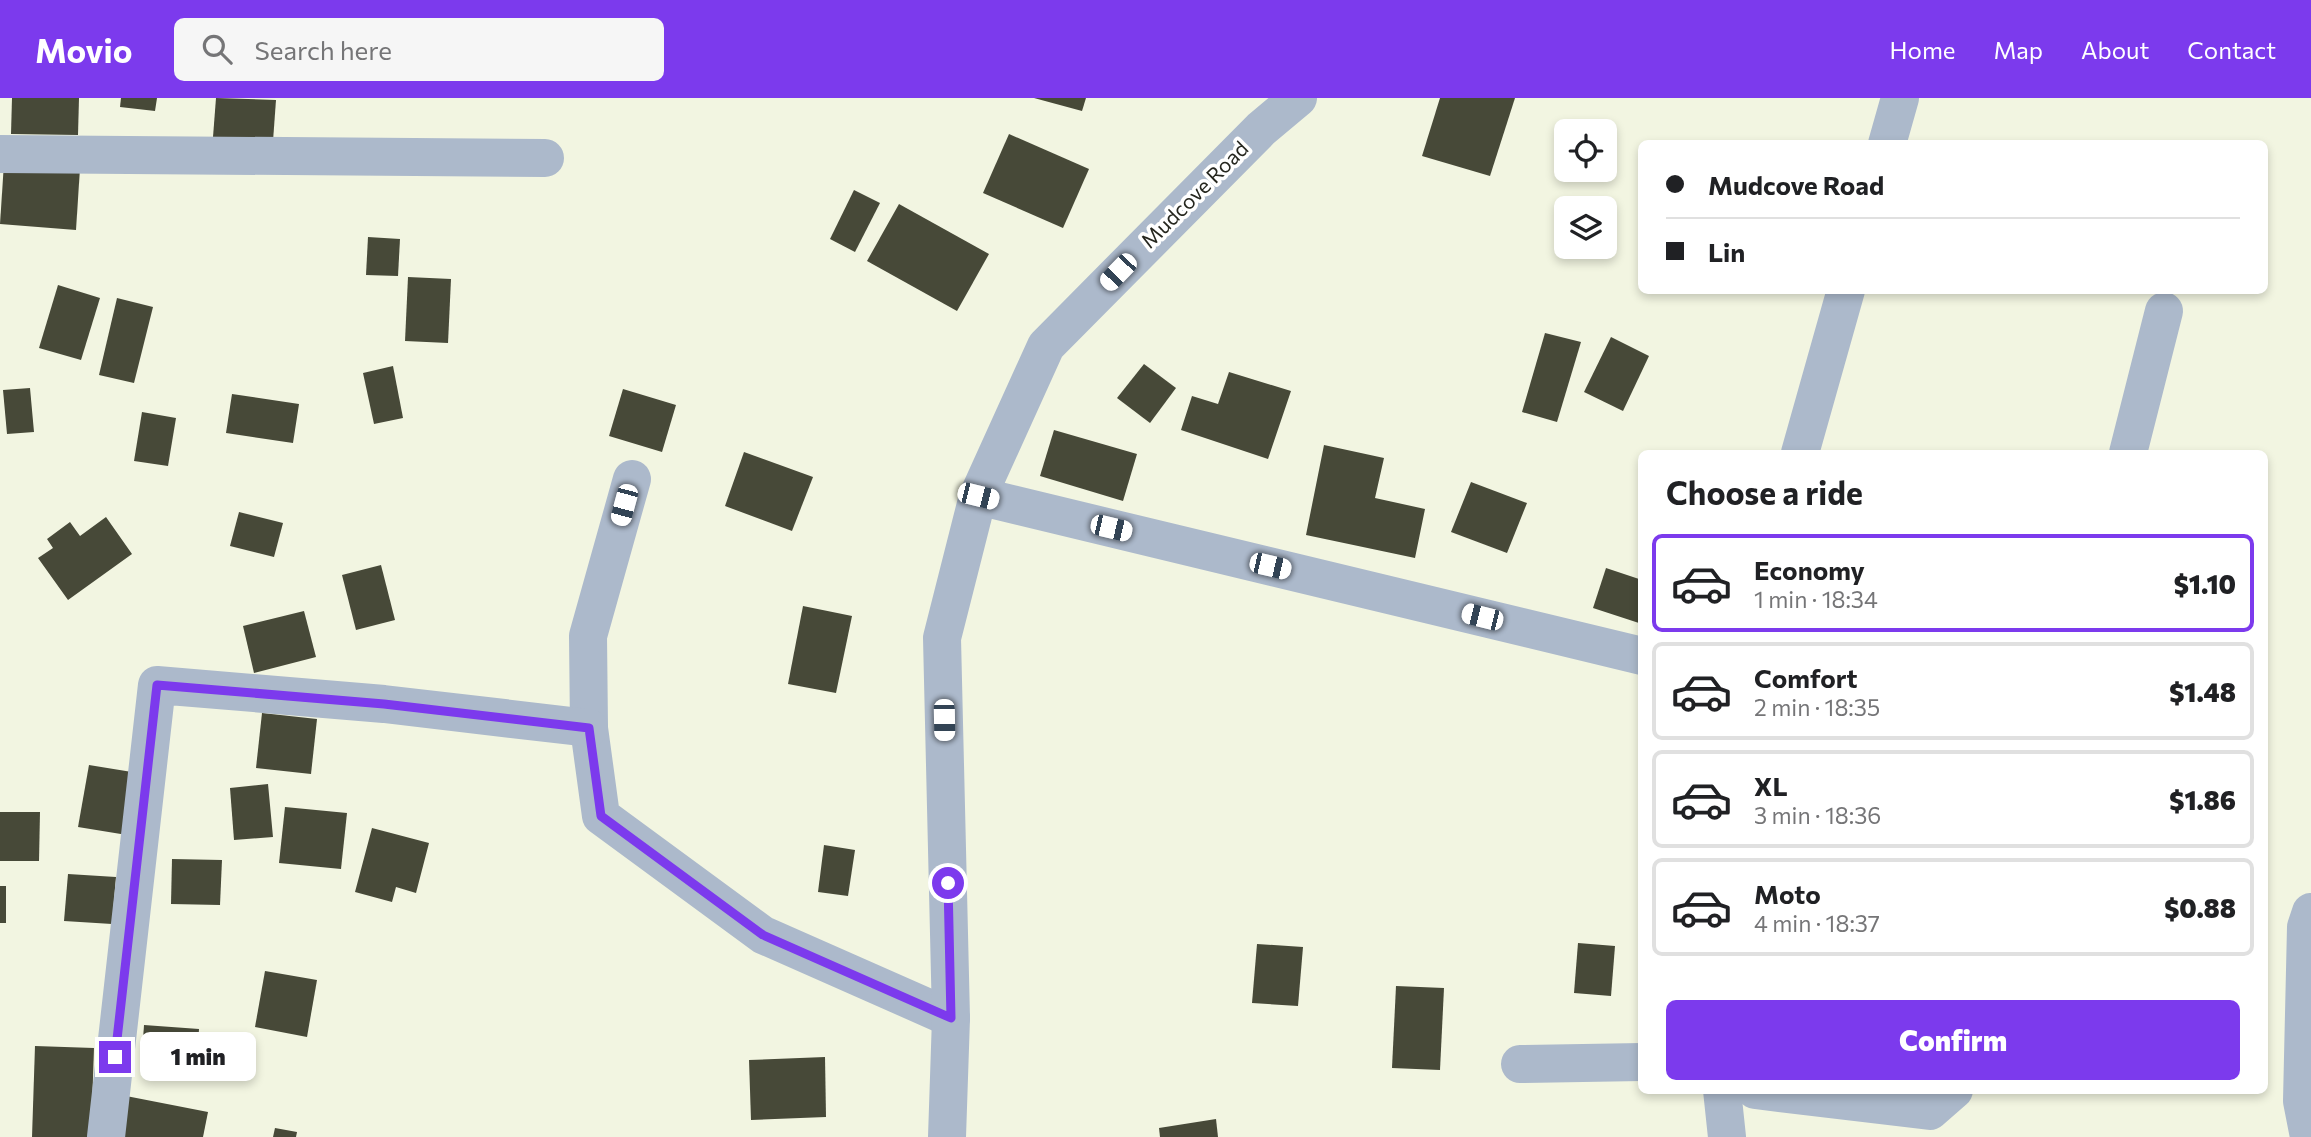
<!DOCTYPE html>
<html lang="en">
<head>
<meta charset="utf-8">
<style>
	body { margin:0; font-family:Commissioner,sans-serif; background:#f6f6f6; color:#202124; height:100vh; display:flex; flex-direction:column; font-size:26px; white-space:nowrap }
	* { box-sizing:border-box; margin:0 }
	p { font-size:23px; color:#757577 }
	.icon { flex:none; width:38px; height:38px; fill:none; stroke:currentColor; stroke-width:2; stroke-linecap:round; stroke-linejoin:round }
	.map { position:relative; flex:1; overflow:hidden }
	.sheet { position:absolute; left:1638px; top:352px; width:630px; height:644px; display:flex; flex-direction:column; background:#fff; border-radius:10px; box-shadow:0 4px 10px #0003 }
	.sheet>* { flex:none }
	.top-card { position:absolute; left:1638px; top:42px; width:630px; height:154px; border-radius:10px; box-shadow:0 4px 10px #0003; display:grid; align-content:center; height:154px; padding:0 28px; background:#fff }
	.buttons { position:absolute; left:1554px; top:21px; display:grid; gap:14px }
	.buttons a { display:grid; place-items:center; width:63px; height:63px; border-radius:10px; background:#fff; box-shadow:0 4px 10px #0003; font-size:35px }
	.end { position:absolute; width:32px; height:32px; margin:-16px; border:9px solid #7c3aed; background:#fff; box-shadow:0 0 0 4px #fff }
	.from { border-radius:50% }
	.bubble { position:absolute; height:49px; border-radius:10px; background:#fff; box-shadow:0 4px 10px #0003; font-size:23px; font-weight:800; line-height:49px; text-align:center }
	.car { position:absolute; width:21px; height:42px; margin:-21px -10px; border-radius:9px; box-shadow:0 0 5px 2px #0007; background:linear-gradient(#fff 24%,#345 0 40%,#fff 0 76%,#345 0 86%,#fff 0) }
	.top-card b { display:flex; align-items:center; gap:24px; height:66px; font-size:26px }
	.top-card b+b { border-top:2px solid #e0e0e0 }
	.top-card i { width:18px; height:18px; background:#202124 }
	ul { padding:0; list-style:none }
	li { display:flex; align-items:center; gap:21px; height:98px; margin:0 14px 10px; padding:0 14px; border:4px solid #e0e0e0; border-radius:10px }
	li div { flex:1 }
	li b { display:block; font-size:26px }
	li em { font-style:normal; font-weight:800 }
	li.selected { border-color:#7c3aed }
	li>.icon { width:63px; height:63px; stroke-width:1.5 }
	h2 { padding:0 28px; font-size:32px; line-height:84px }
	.button { display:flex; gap:14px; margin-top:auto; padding:14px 28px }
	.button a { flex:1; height:80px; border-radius:10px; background:#7c3aed; color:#fff; font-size:28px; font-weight:800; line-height:80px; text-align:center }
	header { display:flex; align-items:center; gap:42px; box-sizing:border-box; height:98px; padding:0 35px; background:#7c3aed; color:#fff }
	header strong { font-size:33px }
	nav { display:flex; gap:38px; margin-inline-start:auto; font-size:24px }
	.search { width:490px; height:63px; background:#f6f6f6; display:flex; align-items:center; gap:18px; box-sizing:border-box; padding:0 24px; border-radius:10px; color:#757577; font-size:26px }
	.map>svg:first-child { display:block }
	.building { fill:#474938 }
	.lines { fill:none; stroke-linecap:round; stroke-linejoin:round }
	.minor { stroke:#acb9cb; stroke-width:38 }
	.tertiary { stroke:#acb9cb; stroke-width:38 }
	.route { stroke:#7c3aed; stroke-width:9 }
	.labels { text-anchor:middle; stroke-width:7; stroke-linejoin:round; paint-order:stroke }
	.street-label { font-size:21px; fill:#25261e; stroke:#fff }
</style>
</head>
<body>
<header>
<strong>Movio</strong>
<div class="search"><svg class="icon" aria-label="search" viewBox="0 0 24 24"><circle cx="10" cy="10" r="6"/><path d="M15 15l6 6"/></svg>Search here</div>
<nav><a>Home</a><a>Map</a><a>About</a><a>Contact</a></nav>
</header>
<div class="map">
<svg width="2311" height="1039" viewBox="0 0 2311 1039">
	<rect width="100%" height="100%" fill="#f2f5e1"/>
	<g class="building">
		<path d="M12 0H79L78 37 11 36Z"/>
		<path d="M121 0H157L155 13 120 9Z"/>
		<path d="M216 0 276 2 273 43 213 39Z"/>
		<path d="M1034 0H1086L1082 13Z"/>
		<path d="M1440 0H1515L1490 78 1422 58Z"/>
		<path d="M1009 36 1089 71 1063 130 983 95Z"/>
		<path d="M4 65 80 70 76 132 0 126Z"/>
		<path d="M854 92 880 105 855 154 830 141Z"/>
		<path d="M899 106 989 156 957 213 867 163Z"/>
		<path d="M368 139 400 141 398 178 366 177Z"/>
		<path d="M408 179 451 181 448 245 405 243Z"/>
		<path d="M58 187 100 200 81 262 39 250Z"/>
		<path d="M117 200 153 209 134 285 99 277Z"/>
		<path d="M1545 235 1581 244 1557 324 1522 314Z"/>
		<path d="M1611 239 1649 258 1623 313 1584 294Z"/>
		<path d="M1144 266 1176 290 1150 325 1117 300Z"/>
		<path d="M393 268 403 320 374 326 363 275Z"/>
		<path d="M1229 274 1291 293 1268 361 1181 332 1192 298 1218 306Z"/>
		<path d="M30 290 34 334 7 336 3 292Z"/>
		<path d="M623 291 676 307 662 354 609 338Z"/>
		<path d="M232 296 299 306 293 345 226 335Z"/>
		<path d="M142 314 176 320 168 368 134 363Z"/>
		<path d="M1054 332 1137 356 1123 403 1040 378Z"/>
		<path d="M1324 347 1384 360 1375 400 1425 411 1415 460 1306 437Z"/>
		<path d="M744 354 813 379 792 433 725 408Z"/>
		<path d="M1471 384 1527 405 1507 455 1451 434Z"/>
		<path d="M239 414 283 425 274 459 230 448Z"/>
		<path d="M106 419 132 456 68 502 38 460 53 450 47 441 70 424 80 438Z"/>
		<path d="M381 467 395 522 356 532 342 477Z"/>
		<path d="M1606 470 1642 482V526L1593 510Z"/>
		<path d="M803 508 852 518 836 595 788 586Z"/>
		<path d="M304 513 316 559 254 575 243 528Z"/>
		<path d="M262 615 317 621 311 676 256 670Z"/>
		<path d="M89 667 138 675 127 737 78 729Z"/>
		<path d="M268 686 273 739 234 742 230 690Z"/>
		<path d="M285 709 347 715 341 771 279 765Z"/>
		<path d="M0 714H40L39 763H0Z"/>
		<path d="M372 730 429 745 416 795 396 789 392 804 355 794Z"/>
		<path d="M824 747 855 752 848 798 818 794Z"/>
		<path d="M172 761 222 762 220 807 171 806Z"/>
		<path d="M68 776 116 779 112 826 64 823Z"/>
		<rect x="0" y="788" width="6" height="37"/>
		<path d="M1578 845 1615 848 1611 898 1574 895Z"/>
		<path d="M1257 846 1303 849 1298 908 1252 905Z"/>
		<path d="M265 873 317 882 307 939 255 929Z"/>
		<path d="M1396 888 1444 890 1440 972 1392 970Z"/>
		<path d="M144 927 199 931 196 976 141 971Z"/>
		<path d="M35 948 94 950 91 1039H32Z"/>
		<path d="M825 959 826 1019 751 1022 749 962Z"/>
		<path d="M121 997 208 1014 203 1039H113Z"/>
		<path d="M1216 1021 1218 1039H1160L1159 1030Z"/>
		<path d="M275 1030 297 1034 296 1039H273Z"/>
	</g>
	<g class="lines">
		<g class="minor">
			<path d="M1887 46 1900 0"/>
			<path d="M0 56 545 60"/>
			<path d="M1800 355 1846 192"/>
			<path d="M2128 355 2164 213"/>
			<path d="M632 381 588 538 589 630 601 718 763 837 951 920"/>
			<path d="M978 398 1642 558"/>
			<path d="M1520 966 1642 964"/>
			<path d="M1722 992 1727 1039"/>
			<path d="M1755 992 1930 1013 1954 992"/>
			<path d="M106 1039 157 587 384 606 589 630"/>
			<path d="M2309 1039 2302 1003 2306 829 2311 814"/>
		</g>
		<path class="tertiary" d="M947 1039 951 920 942 540 978 398 1046 248 1261 31 1298 0"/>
	</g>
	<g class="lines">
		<path class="route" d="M115 959 157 587 384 606 589 630 601 718 763 837 951 920 948 785"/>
	</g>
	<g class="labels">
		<g class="street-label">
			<text transform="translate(1195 97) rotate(-45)" y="7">Mudcove Road</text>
		</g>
	</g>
</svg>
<div class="buttons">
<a><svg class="icon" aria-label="locate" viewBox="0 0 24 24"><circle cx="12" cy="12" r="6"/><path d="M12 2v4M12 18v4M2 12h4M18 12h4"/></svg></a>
<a><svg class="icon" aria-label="layers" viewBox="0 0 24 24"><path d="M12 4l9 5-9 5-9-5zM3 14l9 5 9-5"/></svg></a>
</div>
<i class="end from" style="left:948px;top:785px"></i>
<i class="end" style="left:115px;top:959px"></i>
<div class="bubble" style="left:140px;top:934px;width:116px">1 min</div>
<i class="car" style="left:1118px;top:174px;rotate:224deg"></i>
<i class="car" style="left:978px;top:398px;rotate:104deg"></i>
<i class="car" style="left:624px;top:407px;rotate:195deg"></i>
<i class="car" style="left:1111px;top:430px;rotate:103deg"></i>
<i class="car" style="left:1270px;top:468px;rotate:103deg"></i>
<i class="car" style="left:1482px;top:519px;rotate:284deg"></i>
<i class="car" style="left:944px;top:622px;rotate:179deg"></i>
<div class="top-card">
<b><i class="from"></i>Mudcove Road</b>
<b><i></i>Lin</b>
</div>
<section class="sheet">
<h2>Choose a ride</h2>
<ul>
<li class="selected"><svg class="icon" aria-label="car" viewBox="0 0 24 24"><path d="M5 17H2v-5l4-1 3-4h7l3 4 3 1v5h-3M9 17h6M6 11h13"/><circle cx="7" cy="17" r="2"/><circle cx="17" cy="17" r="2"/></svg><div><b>Economy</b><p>1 min · 18:34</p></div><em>$1.10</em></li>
<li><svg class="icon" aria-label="car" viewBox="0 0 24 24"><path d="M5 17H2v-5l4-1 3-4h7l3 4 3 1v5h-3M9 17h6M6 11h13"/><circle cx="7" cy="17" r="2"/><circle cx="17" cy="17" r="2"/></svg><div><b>Comfort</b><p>2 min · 18:35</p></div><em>$1.48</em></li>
<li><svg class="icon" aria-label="car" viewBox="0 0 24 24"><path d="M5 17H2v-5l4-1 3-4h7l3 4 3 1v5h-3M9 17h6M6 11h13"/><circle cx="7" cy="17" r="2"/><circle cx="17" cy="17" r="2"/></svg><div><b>XL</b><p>3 min · 18:36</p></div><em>$1.86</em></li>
<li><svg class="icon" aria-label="car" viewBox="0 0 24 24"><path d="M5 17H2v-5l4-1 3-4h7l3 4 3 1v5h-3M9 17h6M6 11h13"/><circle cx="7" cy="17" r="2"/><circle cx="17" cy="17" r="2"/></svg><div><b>Moto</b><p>4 min · 18:37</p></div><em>$0.88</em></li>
</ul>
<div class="button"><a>Confirm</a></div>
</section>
</div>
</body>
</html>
